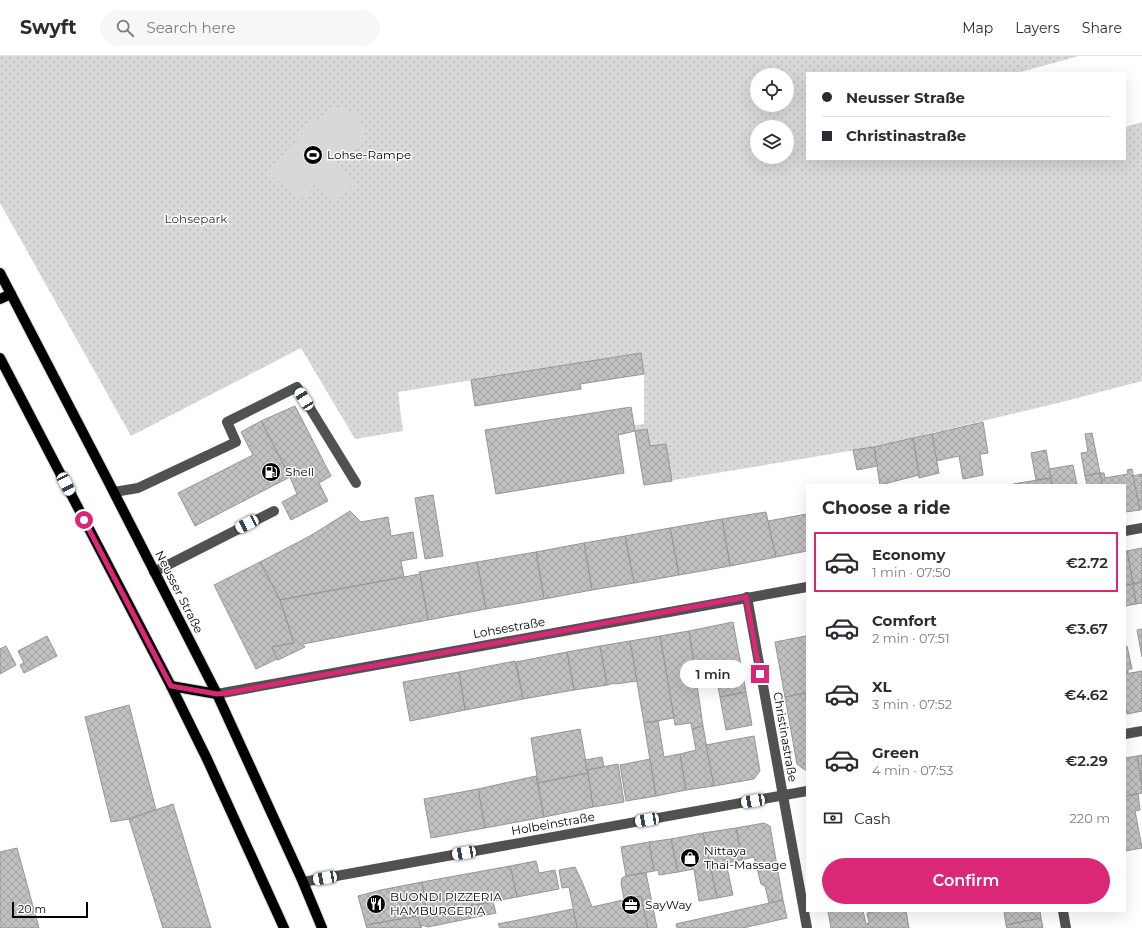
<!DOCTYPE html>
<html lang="en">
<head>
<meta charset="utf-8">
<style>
	body { margin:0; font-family:Montserrat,sans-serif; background:#f7f7f7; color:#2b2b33; height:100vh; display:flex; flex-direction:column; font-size:15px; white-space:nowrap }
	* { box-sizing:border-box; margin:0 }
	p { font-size:13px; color:#7c7c81 }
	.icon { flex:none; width:22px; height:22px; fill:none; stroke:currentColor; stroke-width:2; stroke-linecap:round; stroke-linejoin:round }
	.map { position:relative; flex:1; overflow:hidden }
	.drawer { position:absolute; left:806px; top:428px; width:320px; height:428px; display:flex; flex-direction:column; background:#fff; border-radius:0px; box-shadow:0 4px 16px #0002 }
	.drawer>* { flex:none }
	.banner { position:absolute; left:806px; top:16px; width:320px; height:88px; border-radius:0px; box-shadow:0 4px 16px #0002; display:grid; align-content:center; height:88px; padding:0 16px; background:#fff }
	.controls { position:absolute; left:750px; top:12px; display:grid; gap:8px }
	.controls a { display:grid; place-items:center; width:44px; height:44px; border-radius:50%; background:#fff; box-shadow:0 4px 16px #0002; font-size:20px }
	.scale { position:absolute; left:12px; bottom:10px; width:76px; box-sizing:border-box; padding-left:4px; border:2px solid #000; border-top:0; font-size:11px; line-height:14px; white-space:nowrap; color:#000; -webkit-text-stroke:3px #fff; paint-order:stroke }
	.end { position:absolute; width:18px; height:18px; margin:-9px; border:5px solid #db2777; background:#fff; box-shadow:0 0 0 2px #fff }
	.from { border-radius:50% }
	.bubble { position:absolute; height:28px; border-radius:14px; background:#fff; box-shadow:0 4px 16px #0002; font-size:13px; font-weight:600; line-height:28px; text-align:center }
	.car { position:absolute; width:12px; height:24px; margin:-12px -6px; border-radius:5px; box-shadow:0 0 3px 1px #0007; background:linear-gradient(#fff 24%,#345 0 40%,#fff 0 76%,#345 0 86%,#fff 0) }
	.banner b { display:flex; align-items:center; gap:14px; height:38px; font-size:15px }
	.banner b+b { border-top:1px solid #e1e1e2 }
	.banner i { width:10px; height:10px; background:#2b2b33 }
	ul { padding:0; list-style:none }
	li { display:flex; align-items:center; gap:12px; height:60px; margin:0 8px 6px; padding:0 8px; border:2px solid transparent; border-radius:0px }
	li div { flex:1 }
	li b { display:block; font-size:15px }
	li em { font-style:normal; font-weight:600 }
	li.current { border-color:#db2777 }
	li>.icon { width:36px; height:36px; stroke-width:1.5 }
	h2 { padding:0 16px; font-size:18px; line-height:48px }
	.pay { display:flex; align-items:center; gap:10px; height:44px; padding:0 16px; font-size:15px }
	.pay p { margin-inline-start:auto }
	.action { display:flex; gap:8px; margin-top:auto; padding:8px 16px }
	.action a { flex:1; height:46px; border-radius:24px; background:#db2777; color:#fff; font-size:16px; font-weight:600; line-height:46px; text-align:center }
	header { display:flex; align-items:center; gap:24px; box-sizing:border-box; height:56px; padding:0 20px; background:#fff; border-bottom:1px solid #e1e1e2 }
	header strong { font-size:19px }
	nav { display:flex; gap:22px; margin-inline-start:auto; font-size:14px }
	.search { width:280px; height:36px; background:#f7f7f7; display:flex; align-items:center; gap:10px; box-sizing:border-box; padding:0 14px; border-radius:22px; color:#7c7c81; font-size:15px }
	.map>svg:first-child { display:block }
	.park { fill:url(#park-dots); fill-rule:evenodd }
	.pitch { fill:#d8d8d8 }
	.building { fill:url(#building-cross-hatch); stroke:#959595 }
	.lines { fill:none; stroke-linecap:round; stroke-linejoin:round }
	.major-casing { stroke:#dbdbdb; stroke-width:12 }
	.minor { stroke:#515151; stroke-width:10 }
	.major { stroke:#000; stroke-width:10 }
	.route { stroke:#db2777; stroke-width:5 }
	.labels { text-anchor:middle; stroke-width:3; stroke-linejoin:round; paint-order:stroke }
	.poi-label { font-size:12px; fill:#000; stroke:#fff; text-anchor:start }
	.park-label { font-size:12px; fill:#2f2f2f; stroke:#fff }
	.street-label { font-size:12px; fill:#000; stroke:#fff }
</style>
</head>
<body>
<header>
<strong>Swyft</strong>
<div class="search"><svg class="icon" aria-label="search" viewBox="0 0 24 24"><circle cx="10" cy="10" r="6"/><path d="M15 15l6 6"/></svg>Search here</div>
<nav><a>Map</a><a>Layers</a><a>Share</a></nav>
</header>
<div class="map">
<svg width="1142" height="872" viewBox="0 0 1142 872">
	<defs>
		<pattern id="park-dots" width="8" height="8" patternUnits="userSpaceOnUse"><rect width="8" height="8" fill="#d8d8d8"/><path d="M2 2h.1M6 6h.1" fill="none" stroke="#b8b8b8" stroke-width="1.8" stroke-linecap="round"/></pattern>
		<pattern id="building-cross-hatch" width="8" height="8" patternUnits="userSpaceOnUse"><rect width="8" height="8" fill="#c0c0c0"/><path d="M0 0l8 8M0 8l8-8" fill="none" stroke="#a3a3a3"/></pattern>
	</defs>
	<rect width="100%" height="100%" fill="#fff"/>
	<path class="park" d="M0 0H1079L1017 17H807V103H1125V71L1142 66V325L1062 346 874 391 644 429 634 369 644 368V318L640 297 398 336 403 375 355 383 301 292 131 380 0 147ZM757 19H787V49H757ZM757 71H787V101H757Z"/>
	<path class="pitch" d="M342 51C345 53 350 54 353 56 363 61 367 76 361 86 356 93 342 99 335 104L358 127 335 147 315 127 304 143 269 119 288 93 310 69 329 54Z"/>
	<g class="building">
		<path d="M641 297 644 318 580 328 581 333 475 350 471 324Z"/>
		<path d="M295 350 331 420 319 427 328 445 291 464 282 446 297 438 290 421 261 365Z"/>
		<path d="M631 351 635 375 618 379 624 417 496 438 485 374Z"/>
		<path d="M261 365 290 421 195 470 178 437 253 399 241 376Z"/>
		<path d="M983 366 988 397 980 398 983 419 963 423 959 400 936 405 932 378Z"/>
		<path d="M647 373 650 390 666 388 672 425 644 429 635 375Z"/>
		<path d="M1092 377 1100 417 1085 420 1081 397 1088 396 1085 378Z"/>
		<path d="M932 378 939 417 919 422 913 382Z"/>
		<path d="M913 382 919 419 880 429 874 391Z"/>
		<path d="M874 391 877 410 857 414 853 394Z"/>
		<path d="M1046 394 1051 422 1036 424 1031 397Z"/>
		<path d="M1073 409 1077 429H1052L1049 413Z"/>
		<path d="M1132 413 1140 454 1125 456V429H1102L1100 417H1104L1105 422 1128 418 1127 414Z"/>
		<path d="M1100 417 1102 429H1087L1085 420Z"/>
		<path d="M1142 418V453L1140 454 1133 420Z"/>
		<path d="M1051 422 1052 429H1013V428Z"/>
		<path d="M433 439 443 500 425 503 415 442Z"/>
		<path d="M350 455 361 466 388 461 391 480 413 476 417 502 401 505 404 521 280 544 260 506 310 480Z"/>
		<path d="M766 456 776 501 730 510 722 463Z"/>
		<path d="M807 458V495L776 501 768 465Z"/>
		<path d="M722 463 730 510 679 519 670 472Z"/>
		<path d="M670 472 679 519 634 527 625 480Z"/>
		<path d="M625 480 634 527 592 534 584 487Z"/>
		<path d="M584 487 592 534 544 543 536 496Z"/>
		<path d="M1142 492V526L1133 528 1127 495Z"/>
		<path d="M1125 495H1127L1133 528 1125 529Z"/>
		<path d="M536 496 544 543 486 553 477 506Z"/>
		<path d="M260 506 280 544 294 587 272 591 277 603 256 613 214 529Z"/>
		<path d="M477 506 486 553 428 564 419 516Z"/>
		<path d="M420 518 428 564 303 588 305 591 278 604 277 603 272 591 294 587 280 544Z"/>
		<path d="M1142 526V547L1136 548 1133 528Z"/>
		<path d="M1133 528 1136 548 1125 550V529Z"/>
		<path d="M733 566 746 636 720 641 714 610 695 613 689 575Z"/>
		<path d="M1142 573V601L1137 574Z"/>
		<path d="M689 575 703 670 692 673 691 667 675 669 660 580Z"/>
		<path d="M47 580 57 600 24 617 20 609 24 607 18 595Z"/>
		<path d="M660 580 674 662 644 667 630 585Z"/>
		<path d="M806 580 807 589V637L785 641 775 586Z"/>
		<path d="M630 585 637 625 615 628V627L607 629 600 590Z"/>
		<path d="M6 590 16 609 0 618V593Z"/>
		<path d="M600 590 607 629 574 634 567 596Z"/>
		<path d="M1127 590 1132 613H1128V617L1125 618V591Z"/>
		<path d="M567 596 574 634 523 643 516 606Z"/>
		<path d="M515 605 523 643 465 654 459 616Z"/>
		<path d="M1142 615V655L1127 658 1125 646V618Z"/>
		<path d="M459 616 465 654 410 665 403 626Z"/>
		<path d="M746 636 752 669 726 674 720 641Z"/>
		<path d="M805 637 807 649V713L805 714 797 708 785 641Z"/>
		<path d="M129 649 156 754 129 763 111 766 85 661Z"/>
		<path d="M658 665 664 701 680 698 686 734 656 740 644 667Z"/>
		<path d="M703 670 714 730 686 734 680 698 696 694 692 673Z"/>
		<path d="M580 673 588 717 538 727 531 682Z"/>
		<path d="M754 680 760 715 754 723 714 730 706 689Z"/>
		<path d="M1142 699V730L1137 700Z"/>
		<path d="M1137 700 1142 730V737L1125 740V702Z"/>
		<path d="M602 701 604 711 587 714 585 704Z"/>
		<path d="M650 703 656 740 626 745 620 709Z"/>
		<path d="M618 708 624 746 593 751 587 714Z"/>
		<path d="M588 717 593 751 544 761 538 727Z"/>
		<path d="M536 720 544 761 485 772 478 733Z"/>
		<path d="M478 733 485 772 431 782 424 743Z"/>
		<path d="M1138 738 1140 754 1135 755 1142 792 1125 795V740Z"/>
		<path d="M173 748 211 872H163L129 763Z"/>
		<path d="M764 767 770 770 783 844 769 847 765 830 761 828 754 801 742 804 736 772Z"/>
		<path d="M736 772 742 804 726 807 733 839 717 842 703 777Z"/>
		<path d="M703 777 717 842 699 845 694 813 678 816 671 783Z"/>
		<path d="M671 783 678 816 659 819 658 814 654 815 649 786Z"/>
		<path d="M649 786 654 815 626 820 621 791Z"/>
		<path d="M17 792 39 872H0V796Z"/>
		<path d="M536 805 539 817 555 814 559 833 517 841 510 810Z"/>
		<path d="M510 810 517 841 427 858 422 826Z"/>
		<path d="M575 811 583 828 592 851 641 840 648 872H577L569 831 562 832 559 814Z"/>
		<path d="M646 817 657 872H648L641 840 624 843 621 827 622 822 626 820Z"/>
		<path d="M422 826 427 858 366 869 358 840 381 834Z"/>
		<path d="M783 844 787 862 743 872H677L676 868Z"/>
		<path d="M493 846 496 857 428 871 422 869 421 872 418 860Z"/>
		<path d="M573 853 577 872H500L498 868Z"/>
		<path d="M828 855H863L866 868 869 867 867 857 880 855H906L909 872H831Z"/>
		<path d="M1004 855H1040L1041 862 1006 869Z"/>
		<path d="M418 860 421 872H367L366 869Z"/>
		<path d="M1041 862 1043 872H1007L1006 869Z"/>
	</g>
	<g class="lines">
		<g class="major-casing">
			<g id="major">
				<path d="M0 217 106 421 217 638 303 826 322 872"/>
				<path d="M0 243 11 238"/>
				<path d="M0 302 171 630 207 703 284 872"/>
				<path d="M171 630 217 638"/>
			</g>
		</g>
		<g class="minor">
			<path d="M114 436 138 432 236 386 227 366 297 331 356 427"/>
			<path d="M1125 475 1142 472"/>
			<path d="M154 516 274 455"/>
			<path d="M747 541 807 872"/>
			<path d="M217 638 807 531"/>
			<path d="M1125 678 1142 675"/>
			<path d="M303 826 807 735"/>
			<path d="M1063 855 1066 872"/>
		</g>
		<use href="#major" class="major"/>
	</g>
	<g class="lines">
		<path class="route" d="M84 464 171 630 217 638 226 637 746 541 760 618"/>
	</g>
	<defs>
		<g id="stadium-disc" transform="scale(1)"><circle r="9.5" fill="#000" stroke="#fff"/><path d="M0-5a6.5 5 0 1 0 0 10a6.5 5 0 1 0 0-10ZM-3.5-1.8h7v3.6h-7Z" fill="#fff"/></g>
		<g id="fuel-disc" transform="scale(1)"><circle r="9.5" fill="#000" stroke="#fff"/><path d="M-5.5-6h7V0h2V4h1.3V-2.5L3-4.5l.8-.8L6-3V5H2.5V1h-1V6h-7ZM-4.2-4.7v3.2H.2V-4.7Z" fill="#fff"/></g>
		<g id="shop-disc" transform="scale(1)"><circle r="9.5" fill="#000" stroke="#fff"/><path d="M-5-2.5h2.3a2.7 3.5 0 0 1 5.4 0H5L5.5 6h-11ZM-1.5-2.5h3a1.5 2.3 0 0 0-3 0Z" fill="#fff"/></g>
		<g id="restaurant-disc" transform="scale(1)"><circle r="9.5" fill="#000" stroke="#fff"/><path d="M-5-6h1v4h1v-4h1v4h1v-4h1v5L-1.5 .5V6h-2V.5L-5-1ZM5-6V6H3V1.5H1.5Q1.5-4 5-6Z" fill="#fff"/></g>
		<g id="office-disc" transform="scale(1)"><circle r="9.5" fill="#000" stroke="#fff"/><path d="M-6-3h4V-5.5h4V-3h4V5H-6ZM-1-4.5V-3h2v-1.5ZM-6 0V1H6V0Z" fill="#fff"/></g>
	</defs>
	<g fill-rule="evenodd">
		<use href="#stadium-disc" x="313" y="99"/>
		<use href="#fuel-disc" x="271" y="416"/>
		<use href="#shop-disc" x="690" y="802"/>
		<use href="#restaurant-disc" x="376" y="848"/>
		<use href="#office-disc" x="631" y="849"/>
	</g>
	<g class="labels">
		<g class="poi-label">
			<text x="327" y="103">Lohse-Rampe</text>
			<text x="285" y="420">Shell</text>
			<text x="704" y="799">Nittaya<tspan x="704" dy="14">Thai-Massage</tspan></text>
			<text x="390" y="845">BUONDI PIZZERIA<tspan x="390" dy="14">HAMBURGERIA</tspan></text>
			<text x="645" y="853">SayWay</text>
		</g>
		<g class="park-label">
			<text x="196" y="167">Lohsepark</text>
		</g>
		<g class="street-label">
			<text transform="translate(179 536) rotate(63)" y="4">Neusser Straße</text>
			<text transform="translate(509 572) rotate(-10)" y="4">Lohsestraße</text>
			<text transform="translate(785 681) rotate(80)" y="4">Christinastraße</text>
			<text transform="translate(553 768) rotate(-10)" y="4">Holbeinstraße</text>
		</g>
	</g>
</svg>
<div class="controls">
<a><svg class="icon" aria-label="locate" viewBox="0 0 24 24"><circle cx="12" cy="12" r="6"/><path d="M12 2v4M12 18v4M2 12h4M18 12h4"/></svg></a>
<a><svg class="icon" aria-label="layers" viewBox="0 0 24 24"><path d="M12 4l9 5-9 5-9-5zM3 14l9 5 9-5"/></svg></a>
</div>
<div class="scale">20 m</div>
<i class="end from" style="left:84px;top:464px"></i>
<i class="end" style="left:760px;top:618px"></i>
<div class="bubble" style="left:680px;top:604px;width:66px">1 min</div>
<i class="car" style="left:304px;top:343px;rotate:328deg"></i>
<i class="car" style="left:66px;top:428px;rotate:153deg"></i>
<i class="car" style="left:247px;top:468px;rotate:243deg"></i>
<i class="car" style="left:753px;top:745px;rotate:260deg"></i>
<i class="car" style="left:647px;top:764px;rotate:260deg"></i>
<i class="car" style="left:464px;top:797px;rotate:260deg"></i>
<i class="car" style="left:325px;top:822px;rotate:260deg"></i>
<div class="banner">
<b><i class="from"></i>Neusser Straße</b>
<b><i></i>Christinastraße</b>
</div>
<section class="drawer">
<h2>Choose a ride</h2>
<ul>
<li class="current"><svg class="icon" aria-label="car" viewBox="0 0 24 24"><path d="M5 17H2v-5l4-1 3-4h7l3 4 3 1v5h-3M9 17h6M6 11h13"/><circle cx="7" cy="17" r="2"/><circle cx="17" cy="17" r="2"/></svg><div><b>Economy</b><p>1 min · 07:50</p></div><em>€2.72</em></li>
<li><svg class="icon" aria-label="car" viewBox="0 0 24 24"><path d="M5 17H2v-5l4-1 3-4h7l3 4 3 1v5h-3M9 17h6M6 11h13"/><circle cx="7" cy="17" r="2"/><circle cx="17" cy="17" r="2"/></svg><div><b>Comfort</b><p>2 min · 07:51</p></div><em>€3.67</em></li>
<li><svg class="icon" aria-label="car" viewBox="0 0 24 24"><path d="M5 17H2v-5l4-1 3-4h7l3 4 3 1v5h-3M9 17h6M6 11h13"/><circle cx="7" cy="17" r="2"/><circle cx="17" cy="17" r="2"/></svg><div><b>XL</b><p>3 min · 07:52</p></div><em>€4.62</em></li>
<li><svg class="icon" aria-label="car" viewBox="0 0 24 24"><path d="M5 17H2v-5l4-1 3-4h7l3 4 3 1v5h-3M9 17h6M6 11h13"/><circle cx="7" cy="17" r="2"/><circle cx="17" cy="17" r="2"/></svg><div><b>Green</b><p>4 min · 07:53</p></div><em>€2.29</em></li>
</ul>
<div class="pay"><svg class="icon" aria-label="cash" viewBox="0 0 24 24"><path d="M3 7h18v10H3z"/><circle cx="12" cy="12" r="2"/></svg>Cash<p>220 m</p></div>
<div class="action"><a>Confirm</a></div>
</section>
</div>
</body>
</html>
